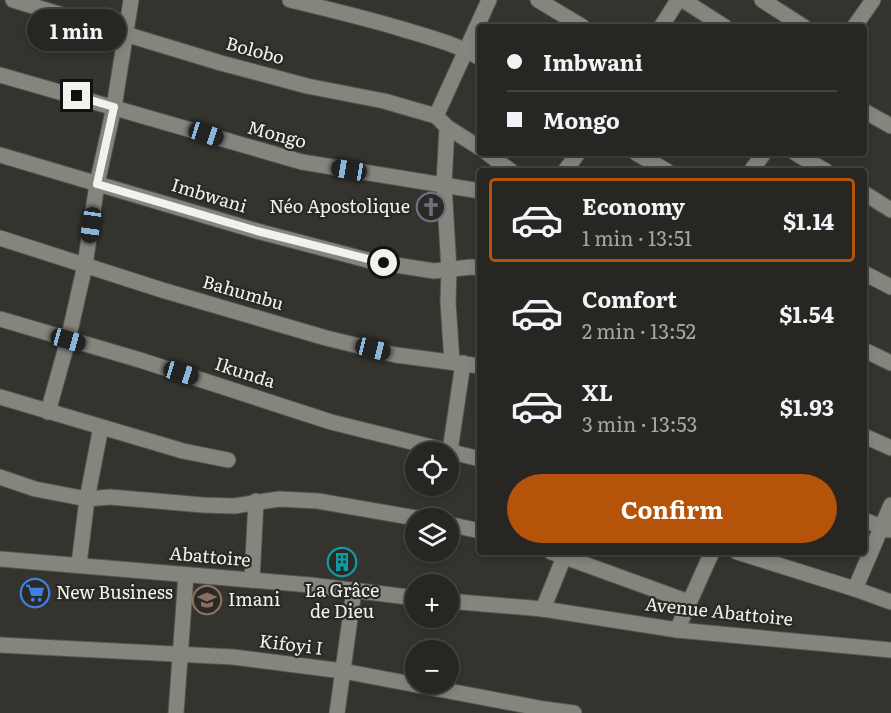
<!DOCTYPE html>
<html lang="en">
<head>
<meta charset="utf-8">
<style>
	body { margin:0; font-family:Literata,serif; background:#33322f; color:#f1f3f6; height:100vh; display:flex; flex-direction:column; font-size:22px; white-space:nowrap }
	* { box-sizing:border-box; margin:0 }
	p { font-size:20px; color:#a4a5a5 }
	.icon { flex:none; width:33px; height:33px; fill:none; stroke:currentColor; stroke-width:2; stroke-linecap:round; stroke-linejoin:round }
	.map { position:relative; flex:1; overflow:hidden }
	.details { position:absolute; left:477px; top:168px; width:390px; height:387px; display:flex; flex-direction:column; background:#272622; border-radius:6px; box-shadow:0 3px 9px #0003,0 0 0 2px #434340 }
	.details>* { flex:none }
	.hud { position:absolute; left:477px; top:24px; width:390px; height:132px; border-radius:6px; box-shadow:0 3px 9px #0003,0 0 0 2px #434340; display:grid; align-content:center; height:132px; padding:0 30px; background:#272622 }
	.buttons { position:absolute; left:405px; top:442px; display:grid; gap:12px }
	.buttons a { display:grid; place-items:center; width:54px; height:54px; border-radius:50%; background:#272622; box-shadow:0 3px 9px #0003,0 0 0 2px #434340; font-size:30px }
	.end { position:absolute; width:27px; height:27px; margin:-14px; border:8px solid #f2f1ee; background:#111; box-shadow:0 0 0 3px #111 }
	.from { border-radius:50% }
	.bubble { position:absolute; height:42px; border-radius:21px; background:#272622; box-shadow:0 3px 9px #0003,0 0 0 2px #434340; font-size:20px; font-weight:700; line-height:42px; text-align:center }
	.car { position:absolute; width:18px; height:36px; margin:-18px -9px; border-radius:8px; box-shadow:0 0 4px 2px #0007; background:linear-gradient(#222 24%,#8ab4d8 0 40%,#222 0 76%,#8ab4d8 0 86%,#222 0) }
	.hud b { display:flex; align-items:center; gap:21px; height:57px; font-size:22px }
	.hud b+b { border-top:2px solid #434340 }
	.hud i { width:15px; height:15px; background:#f1f3f6 }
	ul { padding:10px 0 0; list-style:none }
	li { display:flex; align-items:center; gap:18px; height:84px; margin:0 12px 9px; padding:0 18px; border:3px solid transparent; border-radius:6px }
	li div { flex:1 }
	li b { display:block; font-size:22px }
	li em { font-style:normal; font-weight:700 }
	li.selected { border-color:#b45309 }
	li>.icon { width:54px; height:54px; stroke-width:1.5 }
	.action { display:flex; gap:12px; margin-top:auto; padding:12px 30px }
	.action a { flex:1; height:69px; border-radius:36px; background:#b45309; color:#fff; font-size:24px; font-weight:700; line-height:69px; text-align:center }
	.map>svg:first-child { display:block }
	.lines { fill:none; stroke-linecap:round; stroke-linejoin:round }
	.minor-casing { stroke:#54534e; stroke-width:17 }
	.minor { stroke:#85847d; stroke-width:15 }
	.route { stroke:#f2f1ee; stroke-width:8 }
	.labels { text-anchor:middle; stroke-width:4.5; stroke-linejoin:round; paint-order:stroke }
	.street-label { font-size:18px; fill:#f2f1ee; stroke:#2a2924 }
	.poi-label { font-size:18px; fill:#f2f1ee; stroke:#2a2924; text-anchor:start }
</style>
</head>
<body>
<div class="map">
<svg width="891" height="713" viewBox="0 0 891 713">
	<rect width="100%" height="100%" fill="#34332e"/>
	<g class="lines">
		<g class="minor-casing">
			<g id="minor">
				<path d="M13 0 221 63 307 86 384 101 436 116 447 127 480 148"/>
				<path d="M290 0C328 9 365 18 402 29 429 37 456 44 480 58"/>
				<path d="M538 0 583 27"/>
				<path d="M683 0 725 27"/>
				<path d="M762 0 804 27"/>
				<path d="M661 27 678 0"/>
				<path d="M854 27 873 0"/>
				<path d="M0 75 302 162 480 191"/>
				<path d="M864 111 891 126"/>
				<path d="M436 116 489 0"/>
				<path d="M447 127 444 184 449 270 448 302 452 362"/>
				<path d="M487 153 511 171"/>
				<path d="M636 153 667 171"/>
				<path d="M795 153 826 171"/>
				<path d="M0 155 257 231 371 261 434 271 471 267 480 268"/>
				<path d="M565 171 578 153"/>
				<path d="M751 171 764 153"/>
				<path d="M864 193 891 210"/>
				<path d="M0 238 162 290 326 338 396 355 480 366"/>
				<path d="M864 273 891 287"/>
				<path d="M0 319 140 360 331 422 480 459"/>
				<path d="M864 350 891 363"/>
				<path d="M0 397 183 451 228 460"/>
				<path d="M48 412 68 340 85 265 97 184 114 107 131 0"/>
				<path d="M864 436 891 448"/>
				<path d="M450 451 463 363"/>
				<path d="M0 477 35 489 87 499 110 497 203 505 234 506 279 499 318 501 422 519"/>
				<path d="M864 520 889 530"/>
				<path d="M448 524 480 531"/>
				<path d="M551 552 689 602"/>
				<path d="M737 552 855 589 891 602"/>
				<path d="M0 559 311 585 416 598"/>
				<path d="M79 564 87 499 101 427"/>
				<path d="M252 580 256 501"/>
				<path d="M855 589 891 505"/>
				<path d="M448 601 543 609 677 630 891 650"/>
				<path d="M543 609 566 552"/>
				<path d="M677 630 712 552"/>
				<path d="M0 645 233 657 343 671 544 709 574 713"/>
				<path d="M176 713 186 575"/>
				<path d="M337 713 354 590"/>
			</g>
		</g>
		<use href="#minor" class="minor"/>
	</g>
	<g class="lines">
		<path class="route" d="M77 96 114 107 97 184 257 231 384 263"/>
	</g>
	<defs>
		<g id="church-ring" transform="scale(1.5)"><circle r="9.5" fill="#2a2924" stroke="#6b7280" stroke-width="1.5"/><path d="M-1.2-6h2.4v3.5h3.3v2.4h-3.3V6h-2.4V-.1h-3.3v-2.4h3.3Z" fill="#6b7280"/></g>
		<g id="building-ring" transform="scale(1.5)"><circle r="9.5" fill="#2a2924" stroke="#0f9aa8" stroke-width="1.5"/><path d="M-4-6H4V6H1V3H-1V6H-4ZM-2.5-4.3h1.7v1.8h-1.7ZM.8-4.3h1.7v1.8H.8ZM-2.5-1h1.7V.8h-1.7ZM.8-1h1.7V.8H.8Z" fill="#0f9aa8"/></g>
		<g id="supermarket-ring" transform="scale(1.5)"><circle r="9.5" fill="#2a2924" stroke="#3f7fe0" stroke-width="1.5"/><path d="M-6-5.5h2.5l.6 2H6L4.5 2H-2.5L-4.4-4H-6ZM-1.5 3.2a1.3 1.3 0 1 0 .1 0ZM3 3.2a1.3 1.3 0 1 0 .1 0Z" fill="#3f7fe0"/></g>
		<g id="school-ring" transform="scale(1.5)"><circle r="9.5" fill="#2a2924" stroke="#8d6e63" stroke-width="1.5"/><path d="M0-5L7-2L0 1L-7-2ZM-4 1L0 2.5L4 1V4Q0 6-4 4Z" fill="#8d6e63"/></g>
	</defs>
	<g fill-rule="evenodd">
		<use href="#church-ring" x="431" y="207"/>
		<use href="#building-ring" x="342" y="562"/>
		<use href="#supermarket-ring" x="35" y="593"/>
		<use href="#school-ring" x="207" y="600"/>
	</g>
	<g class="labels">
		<g class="street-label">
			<text transform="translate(255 51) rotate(15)" y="6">Bolobo</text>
			<text transform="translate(277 135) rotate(15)" y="6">Mongo</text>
			<text transform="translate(209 196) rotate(17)" y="6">Imbwani</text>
			<text transform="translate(243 293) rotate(16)" y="6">Bahumbu</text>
			<text transform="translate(245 373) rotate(18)" y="6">Ikunda</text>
			<text transform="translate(210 557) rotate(5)" y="6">Abattoire</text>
			<text transform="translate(719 612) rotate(6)" y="6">Avenue Abattoire</text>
			<text transform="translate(291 645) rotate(7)" y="6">Kifoyi I</text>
		</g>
		<g class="poi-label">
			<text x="410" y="213" text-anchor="end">Néo Apostolique</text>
			<text x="342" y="597" text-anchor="middle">La Grâce<tspan x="342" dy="21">de Dieu</tspan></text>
			<text x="56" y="599">New Business</text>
			<text x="228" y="606">Imani</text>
		</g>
	</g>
</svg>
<div class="buttons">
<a><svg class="icon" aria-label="locate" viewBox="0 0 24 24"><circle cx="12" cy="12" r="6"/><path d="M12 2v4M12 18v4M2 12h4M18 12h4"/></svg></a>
<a><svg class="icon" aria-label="layers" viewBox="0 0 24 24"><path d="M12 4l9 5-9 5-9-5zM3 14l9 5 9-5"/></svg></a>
<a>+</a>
<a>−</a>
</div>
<i class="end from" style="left:384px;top:263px"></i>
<i class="end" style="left:77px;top:96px"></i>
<div class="bubble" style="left:27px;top:9px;width:99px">1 min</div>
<i class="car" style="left:206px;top:134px;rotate:108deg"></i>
<i class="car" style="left:349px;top:170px;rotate:280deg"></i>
<i class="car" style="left:91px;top:225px;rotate:188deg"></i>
<i class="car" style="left:68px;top:340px;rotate:106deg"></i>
<i class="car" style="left:373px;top:349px;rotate:104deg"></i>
<i class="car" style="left:181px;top:373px;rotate:107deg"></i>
<div class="hud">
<b><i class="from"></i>Imbwani</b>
<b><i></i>Mongo</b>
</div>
<section class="details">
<ul>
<li class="selected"><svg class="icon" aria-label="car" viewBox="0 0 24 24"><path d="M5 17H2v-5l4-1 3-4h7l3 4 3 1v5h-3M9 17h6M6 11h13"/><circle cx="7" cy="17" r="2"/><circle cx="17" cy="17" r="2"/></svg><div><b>Economy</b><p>1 min · 13:51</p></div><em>$1.14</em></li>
<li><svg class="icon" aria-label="car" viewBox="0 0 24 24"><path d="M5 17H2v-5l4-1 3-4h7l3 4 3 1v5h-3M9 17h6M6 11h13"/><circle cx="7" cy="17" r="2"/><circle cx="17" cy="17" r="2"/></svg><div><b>Comfort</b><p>2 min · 13:52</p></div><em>$1.54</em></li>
<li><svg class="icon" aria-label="car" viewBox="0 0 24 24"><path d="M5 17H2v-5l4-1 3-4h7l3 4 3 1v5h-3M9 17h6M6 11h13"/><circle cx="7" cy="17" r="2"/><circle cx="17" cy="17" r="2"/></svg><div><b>XL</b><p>3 min · 13:53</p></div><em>$1.93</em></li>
</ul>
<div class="action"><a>Confirm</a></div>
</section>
</div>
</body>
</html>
